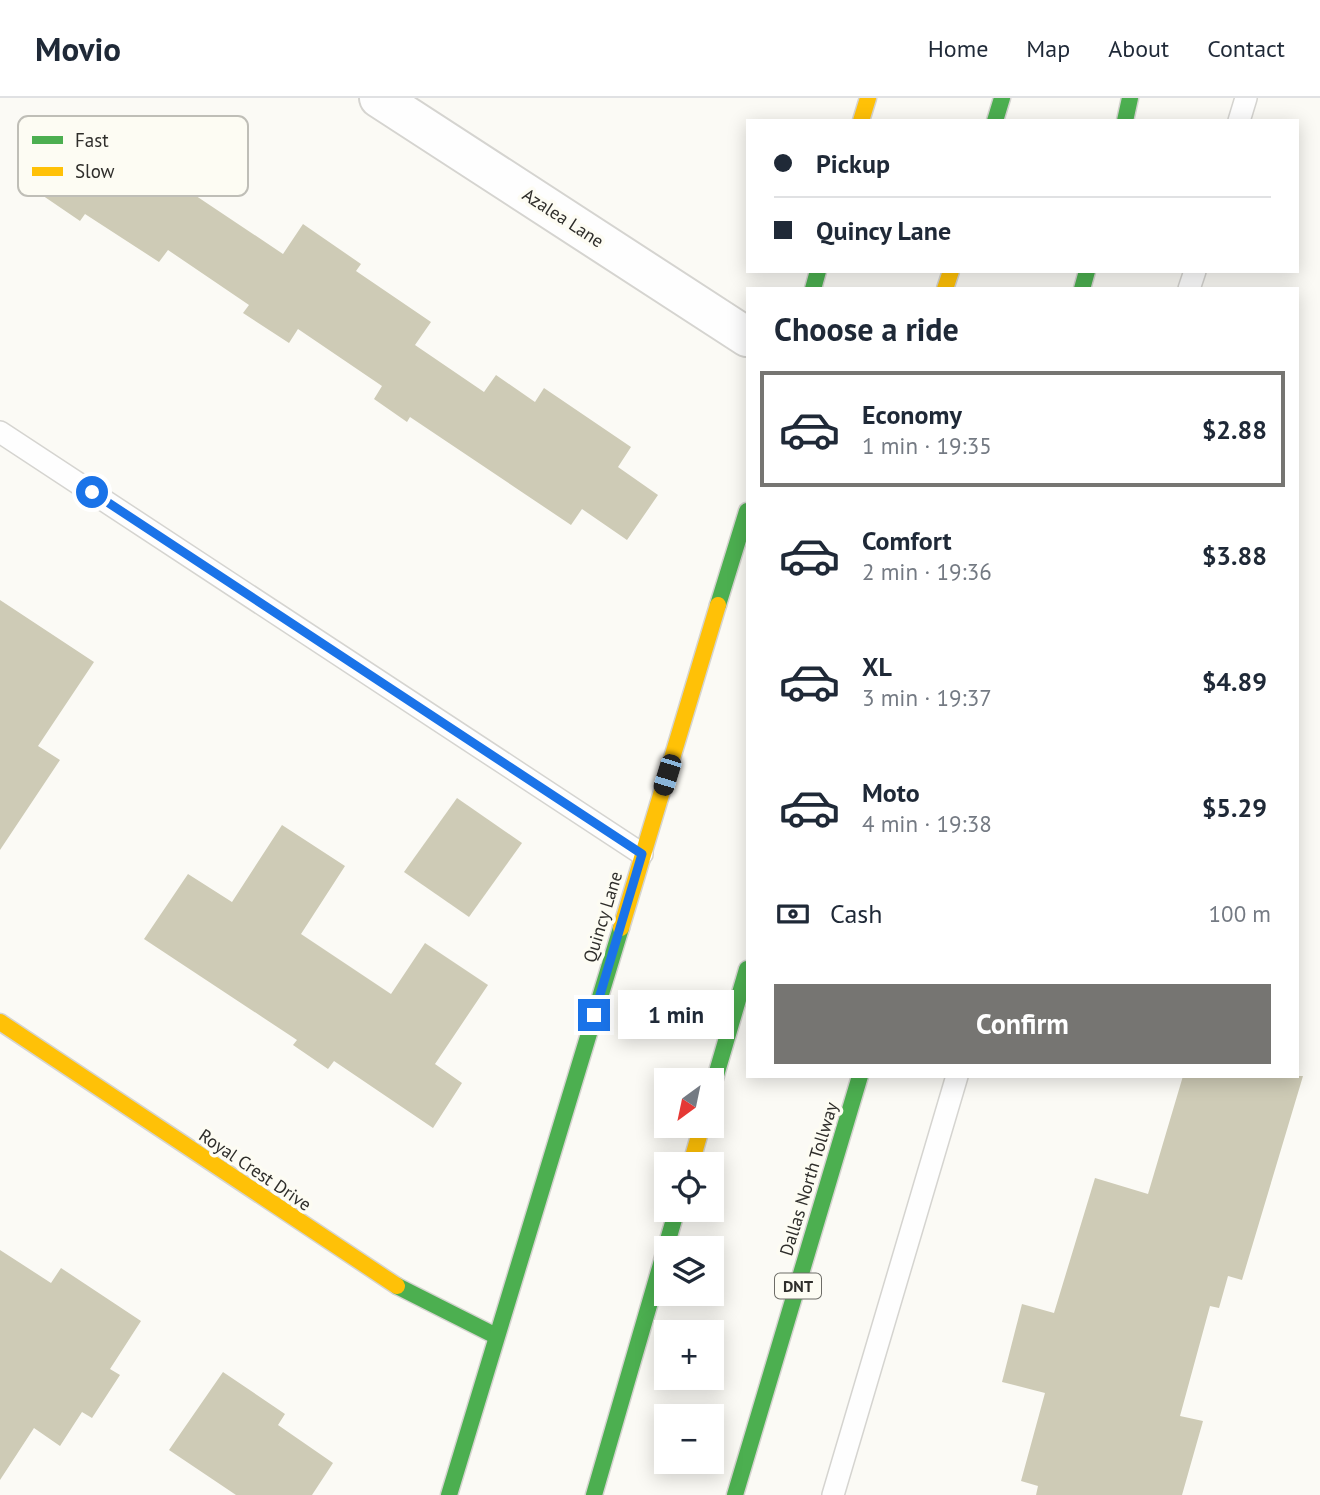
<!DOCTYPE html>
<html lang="en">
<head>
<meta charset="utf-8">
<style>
	body { margin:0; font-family:"PT Sans",sans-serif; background:#f2f2f3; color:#1f2937; height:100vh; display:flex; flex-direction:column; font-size:26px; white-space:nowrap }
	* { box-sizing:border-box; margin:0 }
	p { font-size:23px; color:#747a83 }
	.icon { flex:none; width:38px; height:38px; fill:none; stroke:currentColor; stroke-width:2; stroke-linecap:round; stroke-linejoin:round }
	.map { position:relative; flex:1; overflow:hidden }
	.sheet { position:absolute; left:746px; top:189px; width:553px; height:791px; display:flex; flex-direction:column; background:#fff; border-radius:0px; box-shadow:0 4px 18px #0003 }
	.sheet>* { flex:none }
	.top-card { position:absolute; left:746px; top:21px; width:553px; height:154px; border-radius:0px; box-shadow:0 4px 18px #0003; display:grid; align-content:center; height:154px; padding:0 28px; background:#fff }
	.needle { width:46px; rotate:213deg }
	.controls { position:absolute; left:654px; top:970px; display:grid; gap:14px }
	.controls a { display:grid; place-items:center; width:70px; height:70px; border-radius:0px; background:#fff; box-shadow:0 4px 18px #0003; font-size:35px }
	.end { position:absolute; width:32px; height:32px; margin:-16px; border:9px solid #1a73e8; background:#fff; box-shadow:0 0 0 4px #fff }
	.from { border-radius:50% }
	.bubble { position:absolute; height:49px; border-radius:0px; background:#fff; box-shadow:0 4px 18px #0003; font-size:23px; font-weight:700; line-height:49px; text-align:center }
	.car { position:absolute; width:21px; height:42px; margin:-21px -10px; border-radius:9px; box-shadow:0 0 5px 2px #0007; background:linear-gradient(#222 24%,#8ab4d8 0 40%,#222 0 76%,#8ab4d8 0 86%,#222 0) }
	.top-card b { display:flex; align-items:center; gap:24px; height:66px; font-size:26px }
	.top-card b+b { border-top:2px solid #e0e1e3 }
	.top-card i { width:18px; height:18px; background:#1f2937 }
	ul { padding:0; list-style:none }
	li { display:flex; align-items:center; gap:21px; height:116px; margin:0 14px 10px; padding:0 14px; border:4px solid transparent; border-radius:0px }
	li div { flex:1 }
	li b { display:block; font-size:26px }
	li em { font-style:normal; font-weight:700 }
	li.current { border-color:#767572 }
	li>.icon { width:63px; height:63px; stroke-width:1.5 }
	h2 { padding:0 28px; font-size:32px; line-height:84px }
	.pay { display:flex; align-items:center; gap:18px; height:77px; padding:0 28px; font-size:26px }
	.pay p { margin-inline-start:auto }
	.action { display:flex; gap:14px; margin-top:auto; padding:14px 28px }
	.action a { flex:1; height:80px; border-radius:0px; background:#767572; color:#fff; font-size:28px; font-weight:700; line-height:80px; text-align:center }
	header { display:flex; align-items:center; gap:42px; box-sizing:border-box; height:98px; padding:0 35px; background:#fff; border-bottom:2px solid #e0e1e3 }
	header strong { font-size:33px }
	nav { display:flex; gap:38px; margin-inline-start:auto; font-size:24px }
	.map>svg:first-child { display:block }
	.building { fill:#cecbb6 }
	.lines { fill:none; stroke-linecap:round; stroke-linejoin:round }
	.lane-casing { stroke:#d5d4d0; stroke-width:24 }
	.street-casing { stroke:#d5d4d0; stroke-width:42 }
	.fast-casing { stroke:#d5d4d0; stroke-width:19 }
	.slow-casing { stroke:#d5d4d0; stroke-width:19 }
	.lane { stroke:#fefefe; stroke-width:21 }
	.street { stroke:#fefefe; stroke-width:38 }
	.fast { stroke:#4caf50; stroke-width:16 }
	.slow { stroke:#ffc107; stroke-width:16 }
	.route { stroke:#1a73e8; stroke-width:9 }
	.labels { text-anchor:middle; stroke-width:7; stroke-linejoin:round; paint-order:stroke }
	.shield { fill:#fdfcf3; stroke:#6d6c67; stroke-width:2 }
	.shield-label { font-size:16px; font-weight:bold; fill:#2f2e2b }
	.street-label { font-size:18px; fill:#2f2e2b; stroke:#fdfcf3 }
	.key { fill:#fdfcf3; stroke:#bfbeb7; stroke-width:2 }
	.key-label { font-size:19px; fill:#2f2e2b }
</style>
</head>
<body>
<header>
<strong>Movio</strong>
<nav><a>Home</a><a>Map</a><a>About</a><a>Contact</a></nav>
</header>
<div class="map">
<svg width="1320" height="1397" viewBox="0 0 1320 1397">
	<rect width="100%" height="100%" fill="#fbfaf5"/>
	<g class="building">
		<path d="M84 23 283 156 303 126 361 166 356 173 431 224 415 247 484 294 496 277 535 304 544 290 631 349 618 369 658 397 627 442 582 411 571 427 410 319 407 324 374 301 382 288 298 231 289 245 243 215 249 207 168 152 159 164 85 116 80 123 36 93Z"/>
		<path d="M0 502 94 564 38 648 60 662 0 752Z"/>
		<path d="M457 700 522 745 469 819 404 774Z"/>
		<path d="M282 727 345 768 301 836 391 896 425 845 488 887 435 966 462 985 433 1030 334 963 328 971 293 947 297 942 144 841 188 776 232 804Z"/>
		<path d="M1183 978H1303L1242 1182 1228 1178 1219 1210 1210 1208 1180 1318 1203 1323 1182 1397H1036L1038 1388 1021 1383 1045 1295 1002 1284 1022 1206 1054 1215 1095 1080 1148 1096Z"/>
		<path d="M0 1152 51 1185 61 1170 141 1223 110 1271 120 1277 92 1320 82 1314 60 1348 34 1330 0 1382Z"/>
		<path d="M223 1274 285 1316 278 1327 333 1365 312 1397H236L169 1352Z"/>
	</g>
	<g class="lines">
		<g class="lane-casing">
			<g id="lane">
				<path d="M1239 23 1246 0"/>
				<path d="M1189 191 1195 173"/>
				<path d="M0 334 642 756"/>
				<path d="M833 1397 957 978"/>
			</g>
		</g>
		<g class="street-casing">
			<path id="street" d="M379 0 747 239"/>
		</g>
		<g class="fast-casing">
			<g id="fast">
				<path d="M995 23 1002 0"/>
				<path d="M1125 23 1130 0"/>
				<path d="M813 191 818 173"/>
				<path d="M1082 191 1087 173"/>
				<path d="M718 507 747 413"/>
				<path d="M712 991 747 871"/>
				<path d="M397 1188 496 1238"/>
				<path d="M449 1397 621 830"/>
				<path d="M594 1397 677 1111"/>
				<path d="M735 1397 860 978"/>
			</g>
		</g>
		<g class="slow-casing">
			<g id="slow">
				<path d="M861 23 868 0"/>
				<path d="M945 191 951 173"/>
				<path d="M621 830 718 507"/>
				<path d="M0 924 397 1188"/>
				<path d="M691 1066 702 1027"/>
			</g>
		</g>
		<use href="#lane" class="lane"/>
		<use href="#street" class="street"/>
		<use href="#fast" class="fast"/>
		<use href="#slow" class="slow"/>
	</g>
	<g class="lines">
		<path class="route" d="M92 394 642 756 594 917"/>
	</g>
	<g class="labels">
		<rect class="shield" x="775" y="1175.5" width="46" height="25" rx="5"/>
		<g class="shield-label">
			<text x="798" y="1194">DNT</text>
		</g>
		<g class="street-label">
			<text transform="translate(563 120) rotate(33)" y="6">Azalea Lane</text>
			<text transform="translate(603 819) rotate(-73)" y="6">Quincy Lane</text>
			<text transform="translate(255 1072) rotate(34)" y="6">Royal Crest Drive</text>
			<text transform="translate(809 1081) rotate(-73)" y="6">Dallas North Tollway</text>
		</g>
	</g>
	<rect x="18" y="18" width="230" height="80" rx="10" class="key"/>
	<rect x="32" y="38" width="31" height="8" fill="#4caf50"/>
	<rect x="32" y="69" width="31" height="9" fill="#ffc107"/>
	<g class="key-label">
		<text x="75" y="49">Fast</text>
		<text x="75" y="80">Slow</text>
	</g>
</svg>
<div class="controls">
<a><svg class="needle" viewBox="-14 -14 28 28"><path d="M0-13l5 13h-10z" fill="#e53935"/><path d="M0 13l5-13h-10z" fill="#747a83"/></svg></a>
<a><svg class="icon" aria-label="locate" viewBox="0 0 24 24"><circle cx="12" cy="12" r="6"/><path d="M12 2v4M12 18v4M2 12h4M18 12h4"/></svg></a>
<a><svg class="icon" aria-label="layers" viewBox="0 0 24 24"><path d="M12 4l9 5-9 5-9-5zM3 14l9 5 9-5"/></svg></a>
<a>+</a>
<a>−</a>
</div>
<i class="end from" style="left:92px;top:394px"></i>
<i class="end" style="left:594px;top:917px"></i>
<div class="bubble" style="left:618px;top:892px;width:116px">1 min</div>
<i class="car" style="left:667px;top:677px;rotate:197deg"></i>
<div class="top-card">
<b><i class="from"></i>Pickup</b>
<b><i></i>Quincy Lane</b>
</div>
<section class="sheet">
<h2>Choose a ride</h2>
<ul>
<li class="current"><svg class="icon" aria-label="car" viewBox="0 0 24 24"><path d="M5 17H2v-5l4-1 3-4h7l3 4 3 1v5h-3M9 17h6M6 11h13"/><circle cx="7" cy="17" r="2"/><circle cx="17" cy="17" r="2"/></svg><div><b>Economy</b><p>1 min · 19:35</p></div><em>$2.88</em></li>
<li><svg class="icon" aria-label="car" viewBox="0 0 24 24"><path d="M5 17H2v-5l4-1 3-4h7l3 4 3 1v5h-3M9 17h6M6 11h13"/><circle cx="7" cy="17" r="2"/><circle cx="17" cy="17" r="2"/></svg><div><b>Comfort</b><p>2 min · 19:36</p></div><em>$3.88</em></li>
<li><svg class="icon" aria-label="car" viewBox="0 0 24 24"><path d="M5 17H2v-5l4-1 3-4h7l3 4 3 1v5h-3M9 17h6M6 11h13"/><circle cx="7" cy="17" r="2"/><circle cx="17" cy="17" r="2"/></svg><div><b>XL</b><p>3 min · 19:37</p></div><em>$4.89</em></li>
<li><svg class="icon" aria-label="car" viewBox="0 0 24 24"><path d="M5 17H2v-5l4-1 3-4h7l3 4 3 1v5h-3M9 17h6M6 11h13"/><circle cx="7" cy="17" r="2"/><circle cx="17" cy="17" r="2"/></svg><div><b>Moto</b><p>4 min · 19:38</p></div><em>$5.29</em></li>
</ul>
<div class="pay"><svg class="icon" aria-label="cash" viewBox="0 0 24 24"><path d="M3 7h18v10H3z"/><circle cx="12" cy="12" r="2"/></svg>Cash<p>100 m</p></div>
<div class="action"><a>Confirm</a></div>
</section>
</div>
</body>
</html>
